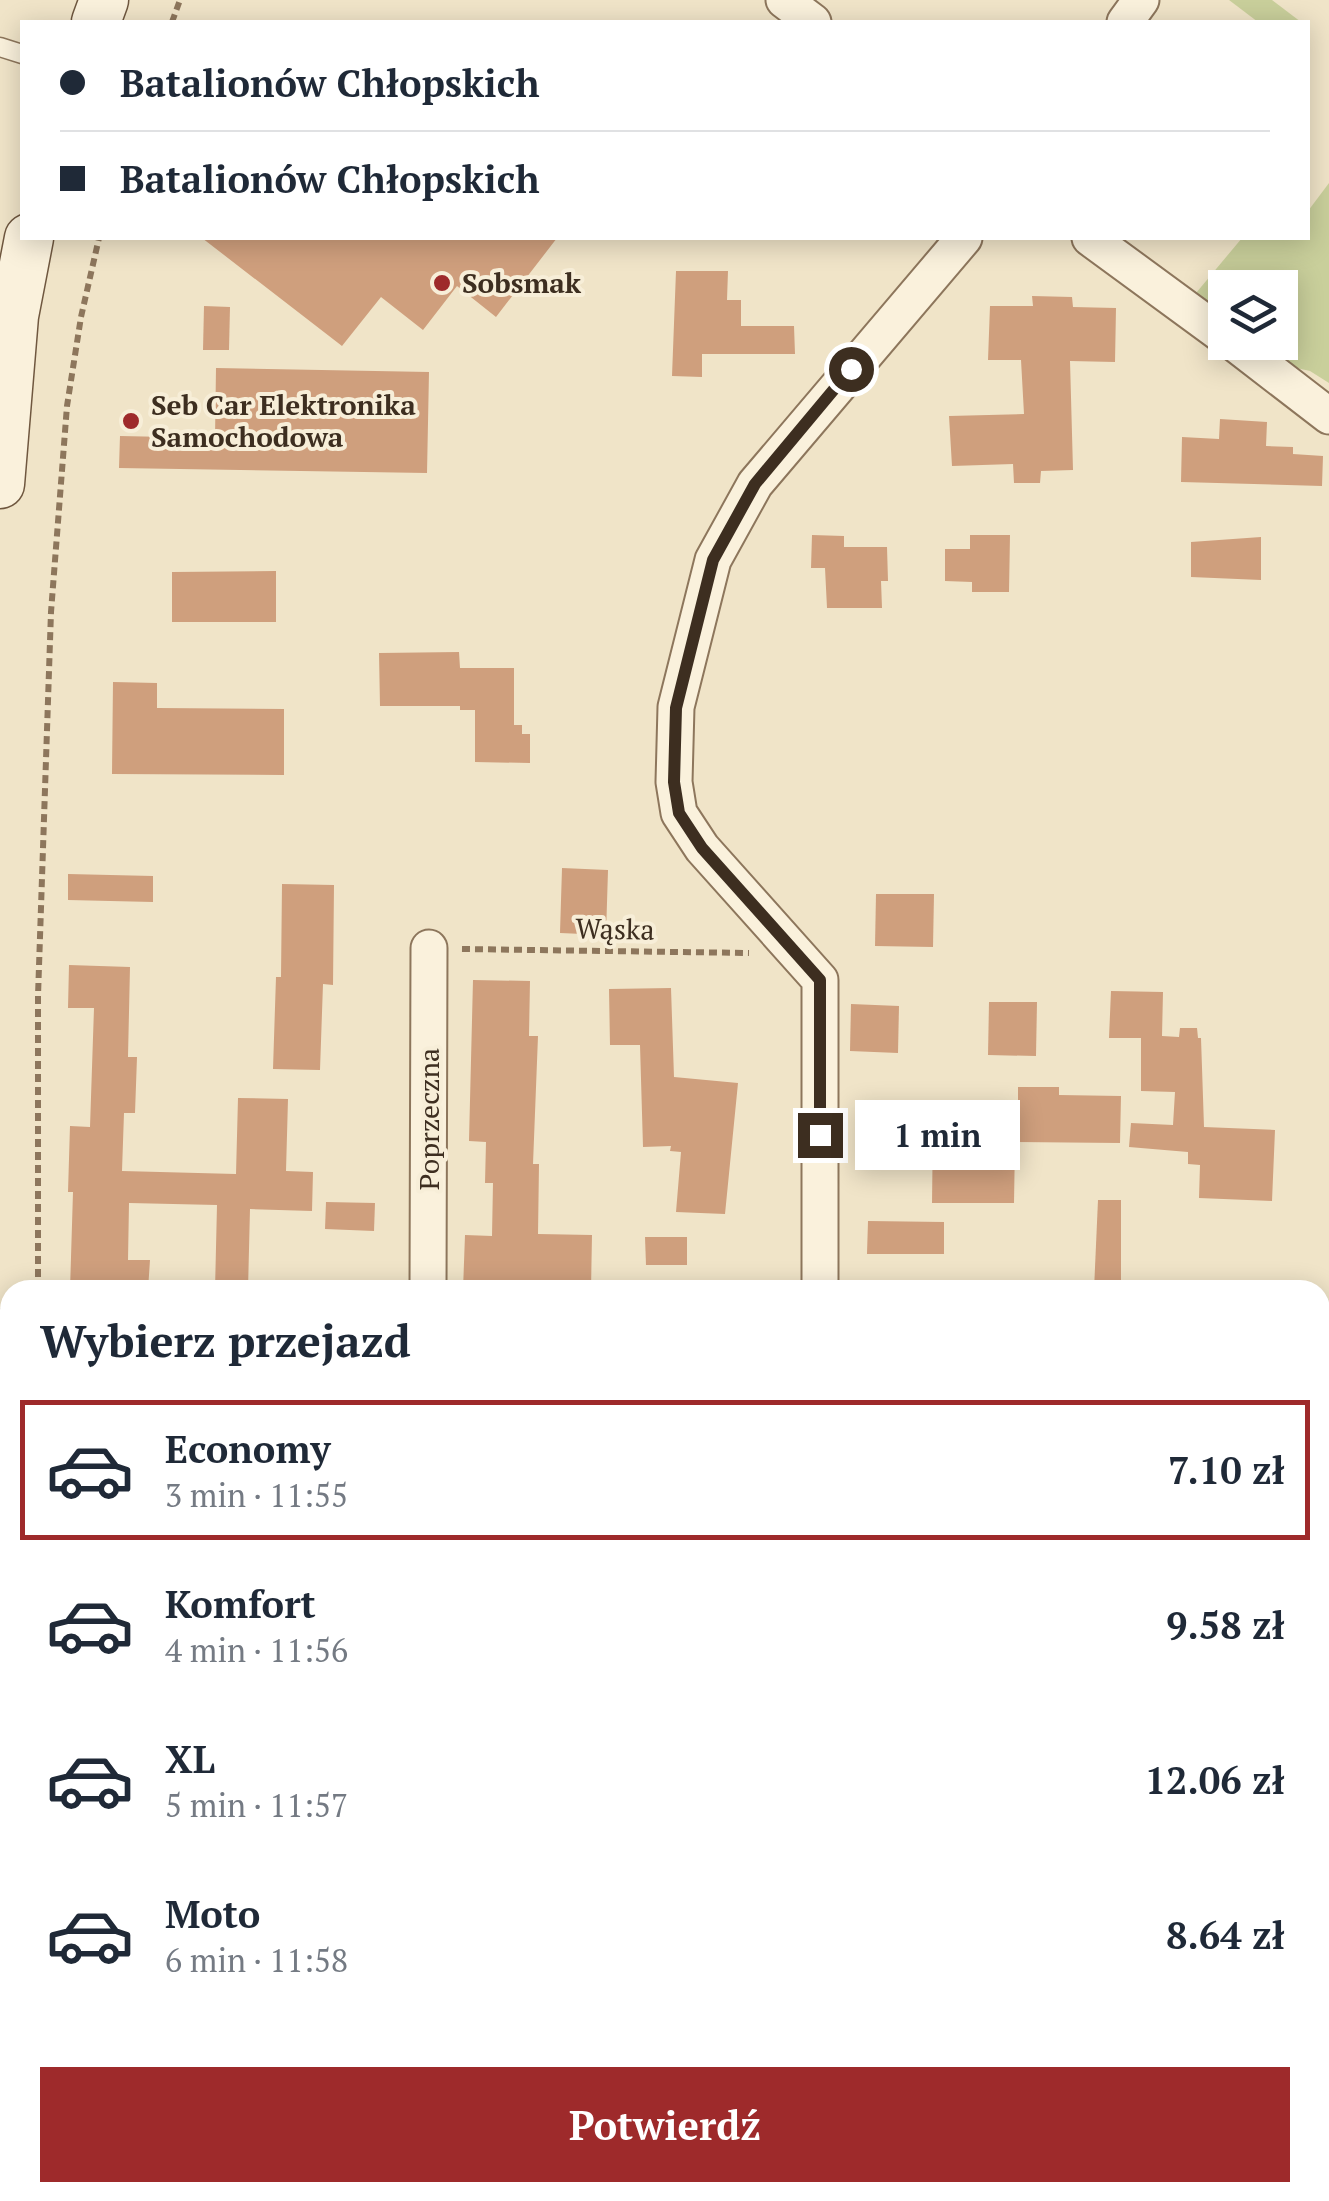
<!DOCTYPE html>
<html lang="pl">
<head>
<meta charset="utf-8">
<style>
	body { margin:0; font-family:"PT Serif",serif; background:#f6f6f7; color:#1f2937; height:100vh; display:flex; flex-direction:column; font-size:38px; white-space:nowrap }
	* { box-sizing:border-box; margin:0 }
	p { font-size:32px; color:#747a83 }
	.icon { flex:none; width:55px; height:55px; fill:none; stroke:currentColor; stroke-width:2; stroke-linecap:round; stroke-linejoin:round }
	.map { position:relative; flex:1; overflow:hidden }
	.drawer { position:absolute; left:0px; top:1280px; width:1330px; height:922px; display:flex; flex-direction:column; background:#fff; border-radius:30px 30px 0 0; box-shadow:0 5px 25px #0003 }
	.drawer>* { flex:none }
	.banner { position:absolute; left:20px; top:20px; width:1290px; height:220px; border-radius:0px; box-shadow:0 5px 25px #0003; display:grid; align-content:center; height:220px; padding:0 40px; background:#fff }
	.tools { position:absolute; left:1208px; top:270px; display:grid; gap:20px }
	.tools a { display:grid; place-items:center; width:90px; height:90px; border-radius:0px; background:#fff; box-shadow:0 5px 25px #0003; font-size:50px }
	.end { position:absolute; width:45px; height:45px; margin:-22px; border:12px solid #3d2e20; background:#fff; box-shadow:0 0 0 5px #fff }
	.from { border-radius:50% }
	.bubble { position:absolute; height:70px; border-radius:0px; background:#fff; box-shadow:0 5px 25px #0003; font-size:32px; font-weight:700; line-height:70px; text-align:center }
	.banner b { display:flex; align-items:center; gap:35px; height:95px; font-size:38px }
	.banner b+b { border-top:2px solid #e0e1e3 }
	.banner i { width:25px; height:25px; background:#1f2937 }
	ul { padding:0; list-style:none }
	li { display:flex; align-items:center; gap:30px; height:140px; margin:0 20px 15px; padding:0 20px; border:5px solid transparent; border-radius:0px }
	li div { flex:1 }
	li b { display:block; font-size:38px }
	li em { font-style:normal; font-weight:700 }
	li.active { border-color:#9e2a2b }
	li>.icon { width:90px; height:90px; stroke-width:1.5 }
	h2 { padding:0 40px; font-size:45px; line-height:120px }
	.primary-button { display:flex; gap:20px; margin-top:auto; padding:20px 40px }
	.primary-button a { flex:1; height:115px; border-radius:0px; background:#9e2a2b; color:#fff; font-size:40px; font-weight:700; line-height:115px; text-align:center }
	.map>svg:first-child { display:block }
	.green { fill:#c9cf9b }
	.building { fill:#cf9f7d }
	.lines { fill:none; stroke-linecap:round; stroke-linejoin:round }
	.lane-casing { stroke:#8d765c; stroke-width:21 }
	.street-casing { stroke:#8d765c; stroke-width:39 }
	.secondary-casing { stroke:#6f573f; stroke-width:51 }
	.path { stroke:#8d765c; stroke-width:6; stroke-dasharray:8 5; stroke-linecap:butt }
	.lane { stroke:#faf1dc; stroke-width:18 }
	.street { stroke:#faf1dc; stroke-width:35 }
	.secondary { stroke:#faf1dc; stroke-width:48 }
	.route { stroke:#3d2e20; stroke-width:12 }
	.poi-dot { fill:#9e2a2b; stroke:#f7eed8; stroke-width:4 }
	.labels { text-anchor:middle; stroke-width:8; stroke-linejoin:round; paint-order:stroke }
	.poi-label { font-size:28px; font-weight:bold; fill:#3d2e20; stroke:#f7eed8; text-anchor:start }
	.street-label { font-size:28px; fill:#3d2e20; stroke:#f7eed8 }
</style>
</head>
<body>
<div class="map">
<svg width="1329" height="2201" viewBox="0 0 1329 2201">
	<rect width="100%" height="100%" fill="#f0e4c8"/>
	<g class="green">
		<path d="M1229 0H1272L1301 22H1258Z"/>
		<path d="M1329 183V383L1310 371 1292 367 1256 343 1280 342V288H1225V325L1191 299 1242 238H1308V211Z"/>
	</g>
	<g class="building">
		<path d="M202 238H557L496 317 457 286 423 330 381 297 342 346Z"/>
		<path d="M676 271H728L727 300H741V326H794L795 354H702V377L672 376Z"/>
		<path d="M1032 296 1072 297 1073 307 1116 308 1115 362 1070 361 1073 470 1041 471 1040 483H1014L1013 464 952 466 949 416 1024 414 1021 360H988L990 306H1033Z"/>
		<path d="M204 306 230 307 229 350H203Z"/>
		<path d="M216 368 429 372 427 473 119 468 120 436 215 438Z"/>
		<path d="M1220 419 1267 422 1266 446 1293 447V454L1323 456 1322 486 1181 482 1182 437 1219 439Z"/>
		<path d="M812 535 844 536V547H887L888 581H881L882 608H827L825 568H811Z"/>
		<path d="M970 535H1010L1009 592H972V582L945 581V549H970Z"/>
		<path d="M1261 537V580L1191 577V542Z"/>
		<path d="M276 571V622H172V572Z"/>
		<path d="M459 652 460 668H514V725H522V734H530V763L475 762V710H460V706H380L379 653Z"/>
		<path d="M113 682 157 683V708L284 709V775L112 774Z"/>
		<path d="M562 868 608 870 606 935 560 933Z"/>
		<path d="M68 874 153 876V902L68 900Z"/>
		<path d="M282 884 334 885 333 985 323 984 320 1070 273 1069 276 977H281Z"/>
		<path d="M876 894H934L933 947 875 946Z"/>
		<path d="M69 965 130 967 128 1057H137L135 1113H124L122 1171 236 1174 238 1098 288 1099 286 1171 313 1172 312 1211 250 1209 248 1290H215L217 1205 129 1203 128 1260H150L148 1290H70L73 1192H68L70 1126 90 1127 94 1008H68Z"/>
		<path d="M473 980 530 981 529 1036H538L533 1164H539L538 1234 592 1235 591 1290H463L465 1235 492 1236 493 1183H485L486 1142 469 1141Z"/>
		<path d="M671 988 674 1077 738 1083 725 1214 676 1212 681 1152 670 1151 671 1146 643 1147 640 1045H610L609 989Z"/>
		<path d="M1111 991 1163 992 1162 1036 1179 1037 1180 1028H1197L1198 1038H1201L1204 1127 1275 1130 1272 1201 1199 1198 1200 1165 1188 1164V1152L1129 1147 1131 1123 1173 1125 1175 1092 1141 1091V1038H1109Z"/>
		<path d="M989 1002H1037L1036 1056 988 1055Z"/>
		<path d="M851 1004 899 1006 898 1053 850 1051Z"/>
		<path d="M1018 1087H1059V1095L1121 1096 1120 1143 1015 1142 1014 1203H932L933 1123 956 1124 957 1109 1018 1110Z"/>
		<path d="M1098 1200H1121V1290H1094Z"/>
		<path d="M326 1202 375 1203 374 1231 325 1229Z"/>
		<path d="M868 1221 944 1222V1254H867Z"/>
		<path d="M645 1237H687V1265H646Z"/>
	</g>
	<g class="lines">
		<g class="lane-casing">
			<path id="lane" d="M0 47 22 54"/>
		</g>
		<g class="street-casing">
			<g id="street">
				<path d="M784 0 813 22"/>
				<path d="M1125 22 1141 0"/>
				<path d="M1090 238 1225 337"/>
				<path d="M1233 342 1329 416"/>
				<path d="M428 1290 429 948"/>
				<path d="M820 1290V980L702 848 679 813 674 782 676 707 713 560 755 484 964 238"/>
				<path d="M1320 1676 1329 1645"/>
				<path d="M1320 2025 1329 2079"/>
				<path d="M1109 2192 1112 2201"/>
			</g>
		</g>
		<g class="secondary-casing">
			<g id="secondary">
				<path d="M96 22 104 0"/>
				<path d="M0 484 14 316 29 238"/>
				<path d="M0 1334 1 2201"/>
			</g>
		</g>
		<g class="path">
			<path d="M172 22 180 0"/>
			<path d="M462 949 749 953"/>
			<path d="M38 1290V996L51 612 67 406 81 317 99 238"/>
		</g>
		<use href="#lane" class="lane"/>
		<use href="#street" class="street"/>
		<use href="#secondary" class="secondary"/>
	</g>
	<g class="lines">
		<path class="route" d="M820 1135V980L702 848 679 813 674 782 676 708 713 560 755 484 851 369"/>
	</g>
	<g class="poi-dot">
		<circle cx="442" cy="283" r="10"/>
		<circle cx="131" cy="421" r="10"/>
	</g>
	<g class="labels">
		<g class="poi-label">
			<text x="462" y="293">Sobsmak</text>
			<text x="151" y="415">Seb Car Elektronika<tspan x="151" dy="32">Samochodowa</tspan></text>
		</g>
		<g class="street-label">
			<text transform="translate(615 929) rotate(1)" y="10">Wąska</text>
			<text transform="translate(429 1119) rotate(-90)" y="10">Poprzeczna</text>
		</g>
	</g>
</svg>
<div class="tools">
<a><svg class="icon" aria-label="layers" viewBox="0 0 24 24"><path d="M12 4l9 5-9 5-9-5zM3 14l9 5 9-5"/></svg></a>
</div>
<i class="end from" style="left:851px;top:369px"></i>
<i class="end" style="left:820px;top:1135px"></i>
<div class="bubble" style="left:855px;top:1100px;width:165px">1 min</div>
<div class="banner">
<b><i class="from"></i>Batalionów Chłopskich</b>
<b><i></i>Batalionów Chłopskich</b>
</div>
<section class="drawer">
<h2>Wybierz przejazd</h2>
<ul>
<li class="active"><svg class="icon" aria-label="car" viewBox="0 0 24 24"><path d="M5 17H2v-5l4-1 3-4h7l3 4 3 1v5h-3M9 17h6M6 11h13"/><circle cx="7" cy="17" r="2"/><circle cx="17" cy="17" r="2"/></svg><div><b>Economy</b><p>3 min · 11:55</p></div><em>7.10 zł</em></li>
<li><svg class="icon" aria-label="car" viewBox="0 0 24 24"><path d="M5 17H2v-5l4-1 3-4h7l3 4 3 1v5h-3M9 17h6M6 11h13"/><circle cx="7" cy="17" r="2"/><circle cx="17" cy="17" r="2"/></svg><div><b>Komfort</b><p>4 min · 11:56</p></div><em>9.58 zł</em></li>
<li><svg class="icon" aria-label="car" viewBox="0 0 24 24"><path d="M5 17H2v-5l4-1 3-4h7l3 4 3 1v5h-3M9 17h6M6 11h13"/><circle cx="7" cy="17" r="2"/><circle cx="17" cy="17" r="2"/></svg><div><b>XL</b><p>5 min · 11:57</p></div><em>12.06 zł</em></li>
<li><svg class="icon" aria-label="car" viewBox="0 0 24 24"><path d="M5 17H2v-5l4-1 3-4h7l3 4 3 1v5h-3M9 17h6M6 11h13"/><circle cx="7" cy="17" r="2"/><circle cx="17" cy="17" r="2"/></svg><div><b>Moto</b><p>6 min · 11:58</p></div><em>8.64 zł</em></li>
</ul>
<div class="primary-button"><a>Potwierdź</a></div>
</section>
</div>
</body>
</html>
